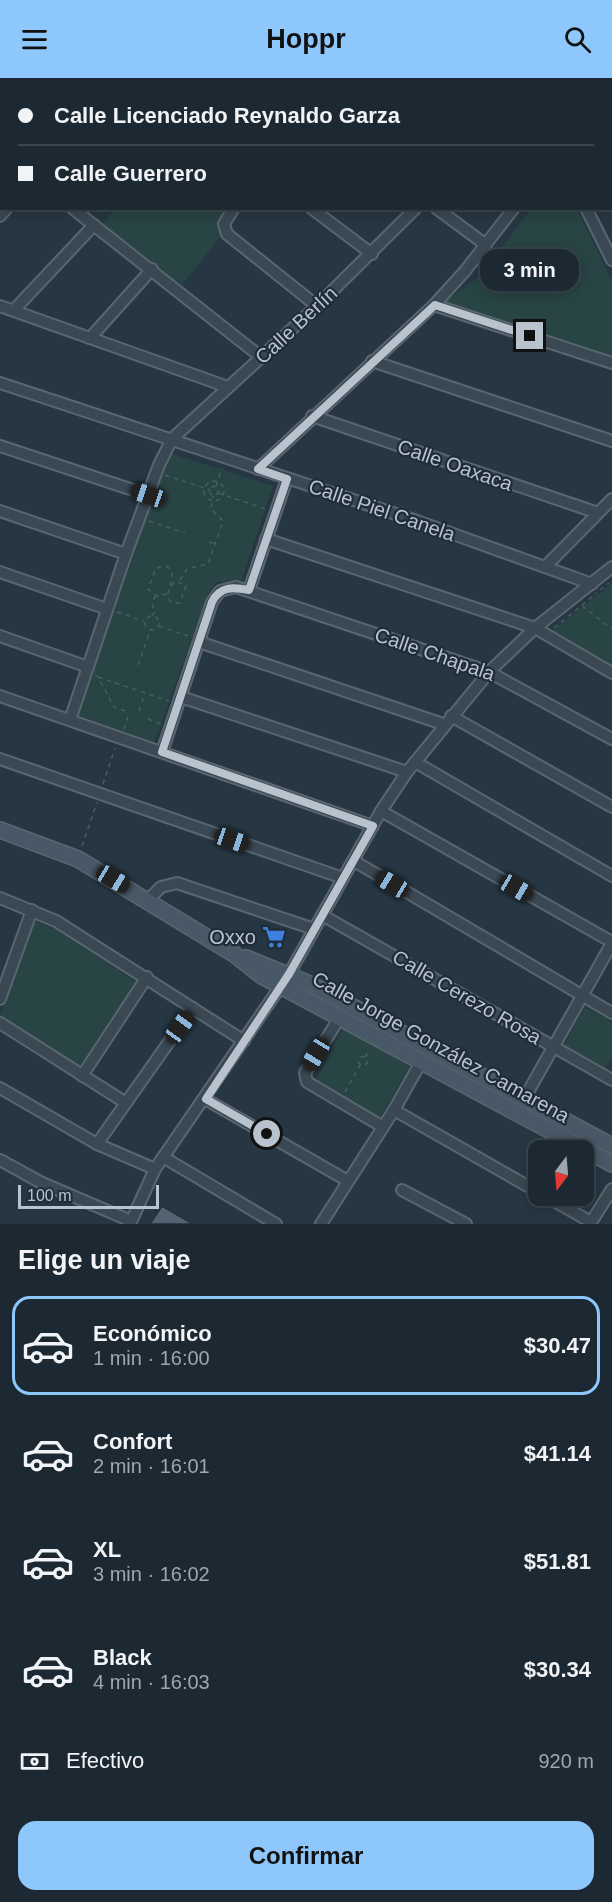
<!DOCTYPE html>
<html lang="es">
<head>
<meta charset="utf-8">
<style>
	body { margin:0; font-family:Helvetica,sans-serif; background:#25313a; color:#f1f3f6; height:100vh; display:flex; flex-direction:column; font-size:22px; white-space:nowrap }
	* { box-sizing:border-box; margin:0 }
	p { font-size:20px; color:#a0a6ac }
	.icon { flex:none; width:33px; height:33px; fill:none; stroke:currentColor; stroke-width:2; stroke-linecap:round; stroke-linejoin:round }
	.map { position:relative; height:1146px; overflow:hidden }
	.drawer { display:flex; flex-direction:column; background:#1c2932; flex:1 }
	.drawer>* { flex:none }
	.banner { position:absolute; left:0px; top:0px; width:612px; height:132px; box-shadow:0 3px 15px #0003,0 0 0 2px #3a454d; display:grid; align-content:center; height:132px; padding:0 18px; background:#1c2932 }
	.needle { width:39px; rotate:196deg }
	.tools { position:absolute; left:528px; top:1062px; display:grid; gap:12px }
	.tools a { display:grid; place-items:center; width:66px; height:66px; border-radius:12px; background:#1c2932; box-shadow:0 3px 15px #0003,0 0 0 2px #3a454d; font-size:30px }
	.scale { position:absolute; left:18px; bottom:15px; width:141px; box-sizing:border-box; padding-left:6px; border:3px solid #b8c3cd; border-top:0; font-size:16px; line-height:21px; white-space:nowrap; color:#b8c3cd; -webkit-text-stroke:4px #1f2d38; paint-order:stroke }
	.end { position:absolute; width:27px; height:27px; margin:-14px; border:8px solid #b8c3cd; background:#111; box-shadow:0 0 0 3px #111 }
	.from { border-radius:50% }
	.bubble { position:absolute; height:42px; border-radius:18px; background:#1c2932; box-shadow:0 3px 15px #0003,0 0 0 2px #3a454d; font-size:20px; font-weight:600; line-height:42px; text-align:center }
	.car { position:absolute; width:18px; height:36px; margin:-18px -9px; border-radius:8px; box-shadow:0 0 4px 2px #0007; background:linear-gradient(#222 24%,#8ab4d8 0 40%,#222 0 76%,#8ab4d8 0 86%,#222 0) }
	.banner b { display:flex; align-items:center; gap:21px; height:57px; font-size:22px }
	.banner b+b { border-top:2px solid #3a454d }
	.banner i { width:15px; height:15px; background:#f1f3f6 }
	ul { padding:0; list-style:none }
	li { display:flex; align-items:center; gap:18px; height:99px; margin:0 12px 9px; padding:0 6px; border:3px solid transparent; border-radius:18px }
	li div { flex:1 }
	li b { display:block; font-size:22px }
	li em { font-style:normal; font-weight:600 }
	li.selected { border-color:#8ec7fb }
	li>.icon { width:54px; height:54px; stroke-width:1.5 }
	h2 { padding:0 18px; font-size:27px; line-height:72px }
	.pay { display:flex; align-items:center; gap:15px; height:66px; padding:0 18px; font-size:22px }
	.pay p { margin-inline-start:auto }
	.cta { display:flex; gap:12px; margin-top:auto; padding:12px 18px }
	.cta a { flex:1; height:69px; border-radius:18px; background:#8ec7fb; color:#111; font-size:24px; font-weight:600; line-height:69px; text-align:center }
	header { display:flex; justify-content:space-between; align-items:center; height:78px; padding:0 18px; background:#8ec7fb; color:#111; font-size:27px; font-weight:600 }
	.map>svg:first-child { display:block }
	.green { fill:#284444 }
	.building { fill:#526271; stroke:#212f3a; stroke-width:1.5 }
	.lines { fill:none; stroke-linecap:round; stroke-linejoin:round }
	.street-casing { stroke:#596670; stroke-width:14 }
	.secondary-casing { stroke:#596670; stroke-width:18 }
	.path { stroke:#46605f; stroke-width:1.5; stroke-dasharray:4.5 4.5; stroke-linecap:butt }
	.street { stroke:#3a4853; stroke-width:10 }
	.secondary { stroke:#485866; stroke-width:15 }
	.route { stroke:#b8c3cd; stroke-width:8 }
	.labels { text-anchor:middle; stroke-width:4.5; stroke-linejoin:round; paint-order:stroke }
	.street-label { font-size:20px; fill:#b8c3cd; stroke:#1f2d38 }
	.poi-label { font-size:20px; fill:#b8c3cd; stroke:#1f2d38; text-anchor:end }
</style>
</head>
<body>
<header><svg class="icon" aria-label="menu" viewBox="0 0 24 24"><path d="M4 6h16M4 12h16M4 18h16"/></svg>Hoppr<svg class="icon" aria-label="search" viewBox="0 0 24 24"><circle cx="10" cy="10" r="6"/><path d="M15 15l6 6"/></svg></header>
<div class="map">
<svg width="612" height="1146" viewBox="0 0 612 1146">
	<rect width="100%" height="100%" fill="#263743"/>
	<g class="green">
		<path d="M115 131H242L182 207 103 146Z"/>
		<path d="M531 131H577L612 203V283L441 226 480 198Z"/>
		<path d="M169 375 273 408 240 507 217 503 208 516 154 665 78 638Z"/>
		<path d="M612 505V589L551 554Z"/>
		<path d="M32 842 57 852 138 905 81 989 0 938Z"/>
		<path d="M585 929 612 944V979L605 991 564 967Z"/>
		<path d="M343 950 411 986 379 1042 316 1002Z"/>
	</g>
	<path class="building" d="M162 1128 193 1146H150Z"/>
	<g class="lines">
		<g class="street-casing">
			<g id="street">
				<path d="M145 0 147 2"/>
				<path d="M266 0 268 2"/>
				<path d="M392 0 394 2"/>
				<path d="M513 0 515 2"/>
				<path d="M27 2 28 0"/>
				<path d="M610 5 612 3"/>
				<path d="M610 18 612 21"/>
				<path d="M0 30 2 28"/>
				<path d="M0 75 2 76"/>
				<path d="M72 130 261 279"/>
				<path d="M234 130 224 146 227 156 317 228"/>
				<path d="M311 130 372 176"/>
				<path d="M436 130 486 167"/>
				<path d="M586 130 612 182"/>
				<path d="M0 138 7 130"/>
				<path d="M434 227 612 285"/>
				<path d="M0 228 228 309"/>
				<path d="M14 232 94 147"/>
				<path d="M90 260 152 191"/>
				<path d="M372 283 612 363"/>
				<path d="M0 305 417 443 592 506"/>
				<path d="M312 338 598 435"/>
				<path d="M0 368 148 417"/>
				<path d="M258 391 434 227 465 193 514 130"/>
				<path d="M0 433 126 476"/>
				<path d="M266 461 535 550 612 595"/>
				<path d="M545 489 612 421"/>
				<path d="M0 494 107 531"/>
				<path d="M249 512 287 401"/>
				<path d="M0 558 88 589"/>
				<path d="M199 564 443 646"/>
				<path d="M0 618 373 748"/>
				<path d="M181 619 407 694"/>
				<path d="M451 638 612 729"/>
				<path d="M70 642 126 476 159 387 172 361 317 228 416 130"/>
				<path d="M162 674 212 524 220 513 236 509 489 594 612 661"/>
				<path d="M0 681 343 800"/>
				<path d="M415 684 612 798"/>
				<path d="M381 733 612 864"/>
				<path d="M354 783 612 935"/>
				<path d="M0 820 56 843 244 963"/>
				<path d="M148 822 161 809 177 805 314 851"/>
				<path d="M322 837 612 1002"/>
				<path d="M0 921 32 832"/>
				<path d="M340 939 305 995 307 1004 383 1049"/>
				<path d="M0 945 126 1025"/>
				<path d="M82 998 147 899"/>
				<path d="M0 1010 97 1066 155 1091"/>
				<path d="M205 1021 348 1103"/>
				<path d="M524 1021 612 865"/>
				<path d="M394 1032 538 1114"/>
				<path d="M97 1066 193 930"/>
				<path d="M163 1079 276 1146"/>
				<path d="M0 1082 40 1104 131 1143"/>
				<path d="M402 1112 466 1146"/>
				<path d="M545 1118 591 1144"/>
				<path d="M130 1146 155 1091 289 896 381 733 407 694 489 594 535 550 612 489"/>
				<path d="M321 1146 394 1032 421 984"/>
				<path d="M590 1146 612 1111"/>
			</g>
		</g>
		<g class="secondary-casing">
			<g id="secondary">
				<path d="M0 752 78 781 234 876 262 898 612 1086"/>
				<path d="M246 880 310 906 612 1068"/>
			</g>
		</g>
		<g class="path">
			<path d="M165 397 210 412"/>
			<circle cx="214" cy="413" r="10"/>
			<path d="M216 408 222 390"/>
			<circle cx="214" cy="413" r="4.5"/>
			<path d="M218 415 266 431"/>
			<path d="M149 443 185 455"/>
			<path d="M209 464 215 466"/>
			<path d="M180 502 187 491 208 486 223 443 211 431 213 418"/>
			<path d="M600 512 609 505"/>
			<path d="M167 516 157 518 148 511 156 490 166 488C183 499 159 513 172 525H180L186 508 176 503 170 509"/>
			<path d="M582 528 612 551"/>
			<path d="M117 534 144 543"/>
			<circle cx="152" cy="545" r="7"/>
			<path d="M152 538 155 533 152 526 155 518"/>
			<path d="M159 548 188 558"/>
			<path d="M554 550 597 515"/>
			<path d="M138 587 150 553"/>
			<path d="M95 597 98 599 114 629 128 634"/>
			<path d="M98 599 169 623"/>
			<path d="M139 633 145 615"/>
			<path d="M148 641 161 646"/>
			<path d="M124 651 128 639"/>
			<path d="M103 706 115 670"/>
			<path d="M82 768 97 724"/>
			<circle cx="363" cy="983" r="4.5"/>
			<path d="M365 979 370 971"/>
			<path d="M345 1014 360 987"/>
		</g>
		<use href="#street" class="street"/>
		<use href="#secondary" class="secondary"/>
	</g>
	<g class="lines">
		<path class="route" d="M267 1056 206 1021 289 896 373 748 162 674 212 524C220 508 233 509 249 512L287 401 258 391 435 227 530 258"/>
	</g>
	<defs>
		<g id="supermarket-bare" transform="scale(1.8)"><path d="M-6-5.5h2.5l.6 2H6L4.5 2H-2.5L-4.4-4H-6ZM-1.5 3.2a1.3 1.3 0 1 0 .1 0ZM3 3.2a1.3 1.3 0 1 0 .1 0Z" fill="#3f7fe0" stroke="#1f2d38" stroke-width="2.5" paint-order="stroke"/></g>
	</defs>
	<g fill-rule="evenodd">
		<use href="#supermarket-bare" x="274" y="859"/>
	</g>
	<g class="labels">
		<g class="street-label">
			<text transform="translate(296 247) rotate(-43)" y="7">Calle Berlín</text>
			<text transform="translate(455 387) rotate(19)" y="7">Calle Oaxaca</text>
			<text transform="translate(382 432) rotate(19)" y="7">Calle Piel Canela</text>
			<text transform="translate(435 576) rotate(19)" y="7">Calle Chapala</text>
			<text transform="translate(467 919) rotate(30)" y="7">Calle Cerezo Rosa</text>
			<text transform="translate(441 969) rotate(29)" y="7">Calle Jorge González Camarena</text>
		</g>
		<g class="poi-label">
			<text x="256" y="866">Oxxo</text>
		</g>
	</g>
</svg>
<div class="tools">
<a><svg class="needle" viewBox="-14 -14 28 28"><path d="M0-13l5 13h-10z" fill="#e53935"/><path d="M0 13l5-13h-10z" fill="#a0a6ac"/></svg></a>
</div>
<div class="scale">100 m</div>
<i class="end from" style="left:267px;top:1056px"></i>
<i class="end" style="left:530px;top:258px"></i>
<div class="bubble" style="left:480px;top:171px;width:99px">3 min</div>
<i class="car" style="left:148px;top:417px;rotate:289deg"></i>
<i class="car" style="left:232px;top:762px;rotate:109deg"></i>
<i class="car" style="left:113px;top:801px;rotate:121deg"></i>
<i class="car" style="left:392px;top:806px;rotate:301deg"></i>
<i class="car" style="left:516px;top:810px;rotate:120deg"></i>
<i class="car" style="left:180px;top:949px;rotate:36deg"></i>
<i class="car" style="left:316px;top:976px;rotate:211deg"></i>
<div class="banner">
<b><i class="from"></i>Calle Licenciado Reynaldo Garza</b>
<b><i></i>Calle Guerrero</b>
</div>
</div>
<section class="drawer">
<h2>Elige un viaje</h2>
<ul>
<li class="selected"><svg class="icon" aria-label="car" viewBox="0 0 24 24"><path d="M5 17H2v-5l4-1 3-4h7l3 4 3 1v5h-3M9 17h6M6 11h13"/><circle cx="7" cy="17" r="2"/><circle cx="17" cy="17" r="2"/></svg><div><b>Económico</b><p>1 min · 16:00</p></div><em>$30.47</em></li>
<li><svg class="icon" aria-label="car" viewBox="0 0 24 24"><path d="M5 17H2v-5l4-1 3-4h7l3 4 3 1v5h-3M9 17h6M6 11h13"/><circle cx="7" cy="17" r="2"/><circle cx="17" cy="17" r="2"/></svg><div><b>Confort</b><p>2 min · 16:01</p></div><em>$41.14</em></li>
<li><svg class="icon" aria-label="car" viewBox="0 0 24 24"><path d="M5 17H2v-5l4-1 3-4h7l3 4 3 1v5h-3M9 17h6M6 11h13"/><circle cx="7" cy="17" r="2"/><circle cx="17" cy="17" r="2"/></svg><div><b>XL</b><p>3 min · 16:02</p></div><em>$51.81</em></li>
<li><svg class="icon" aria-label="car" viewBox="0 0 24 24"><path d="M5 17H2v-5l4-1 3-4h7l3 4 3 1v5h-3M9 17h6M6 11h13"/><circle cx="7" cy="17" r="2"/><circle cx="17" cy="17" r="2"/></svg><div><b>Black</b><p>4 min · 16:03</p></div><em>$30.34</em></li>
</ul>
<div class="pay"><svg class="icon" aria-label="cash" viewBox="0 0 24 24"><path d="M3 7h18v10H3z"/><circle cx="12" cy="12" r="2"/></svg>Efectivo<p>920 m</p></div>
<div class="cta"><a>Confirmar</a></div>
</section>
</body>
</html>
